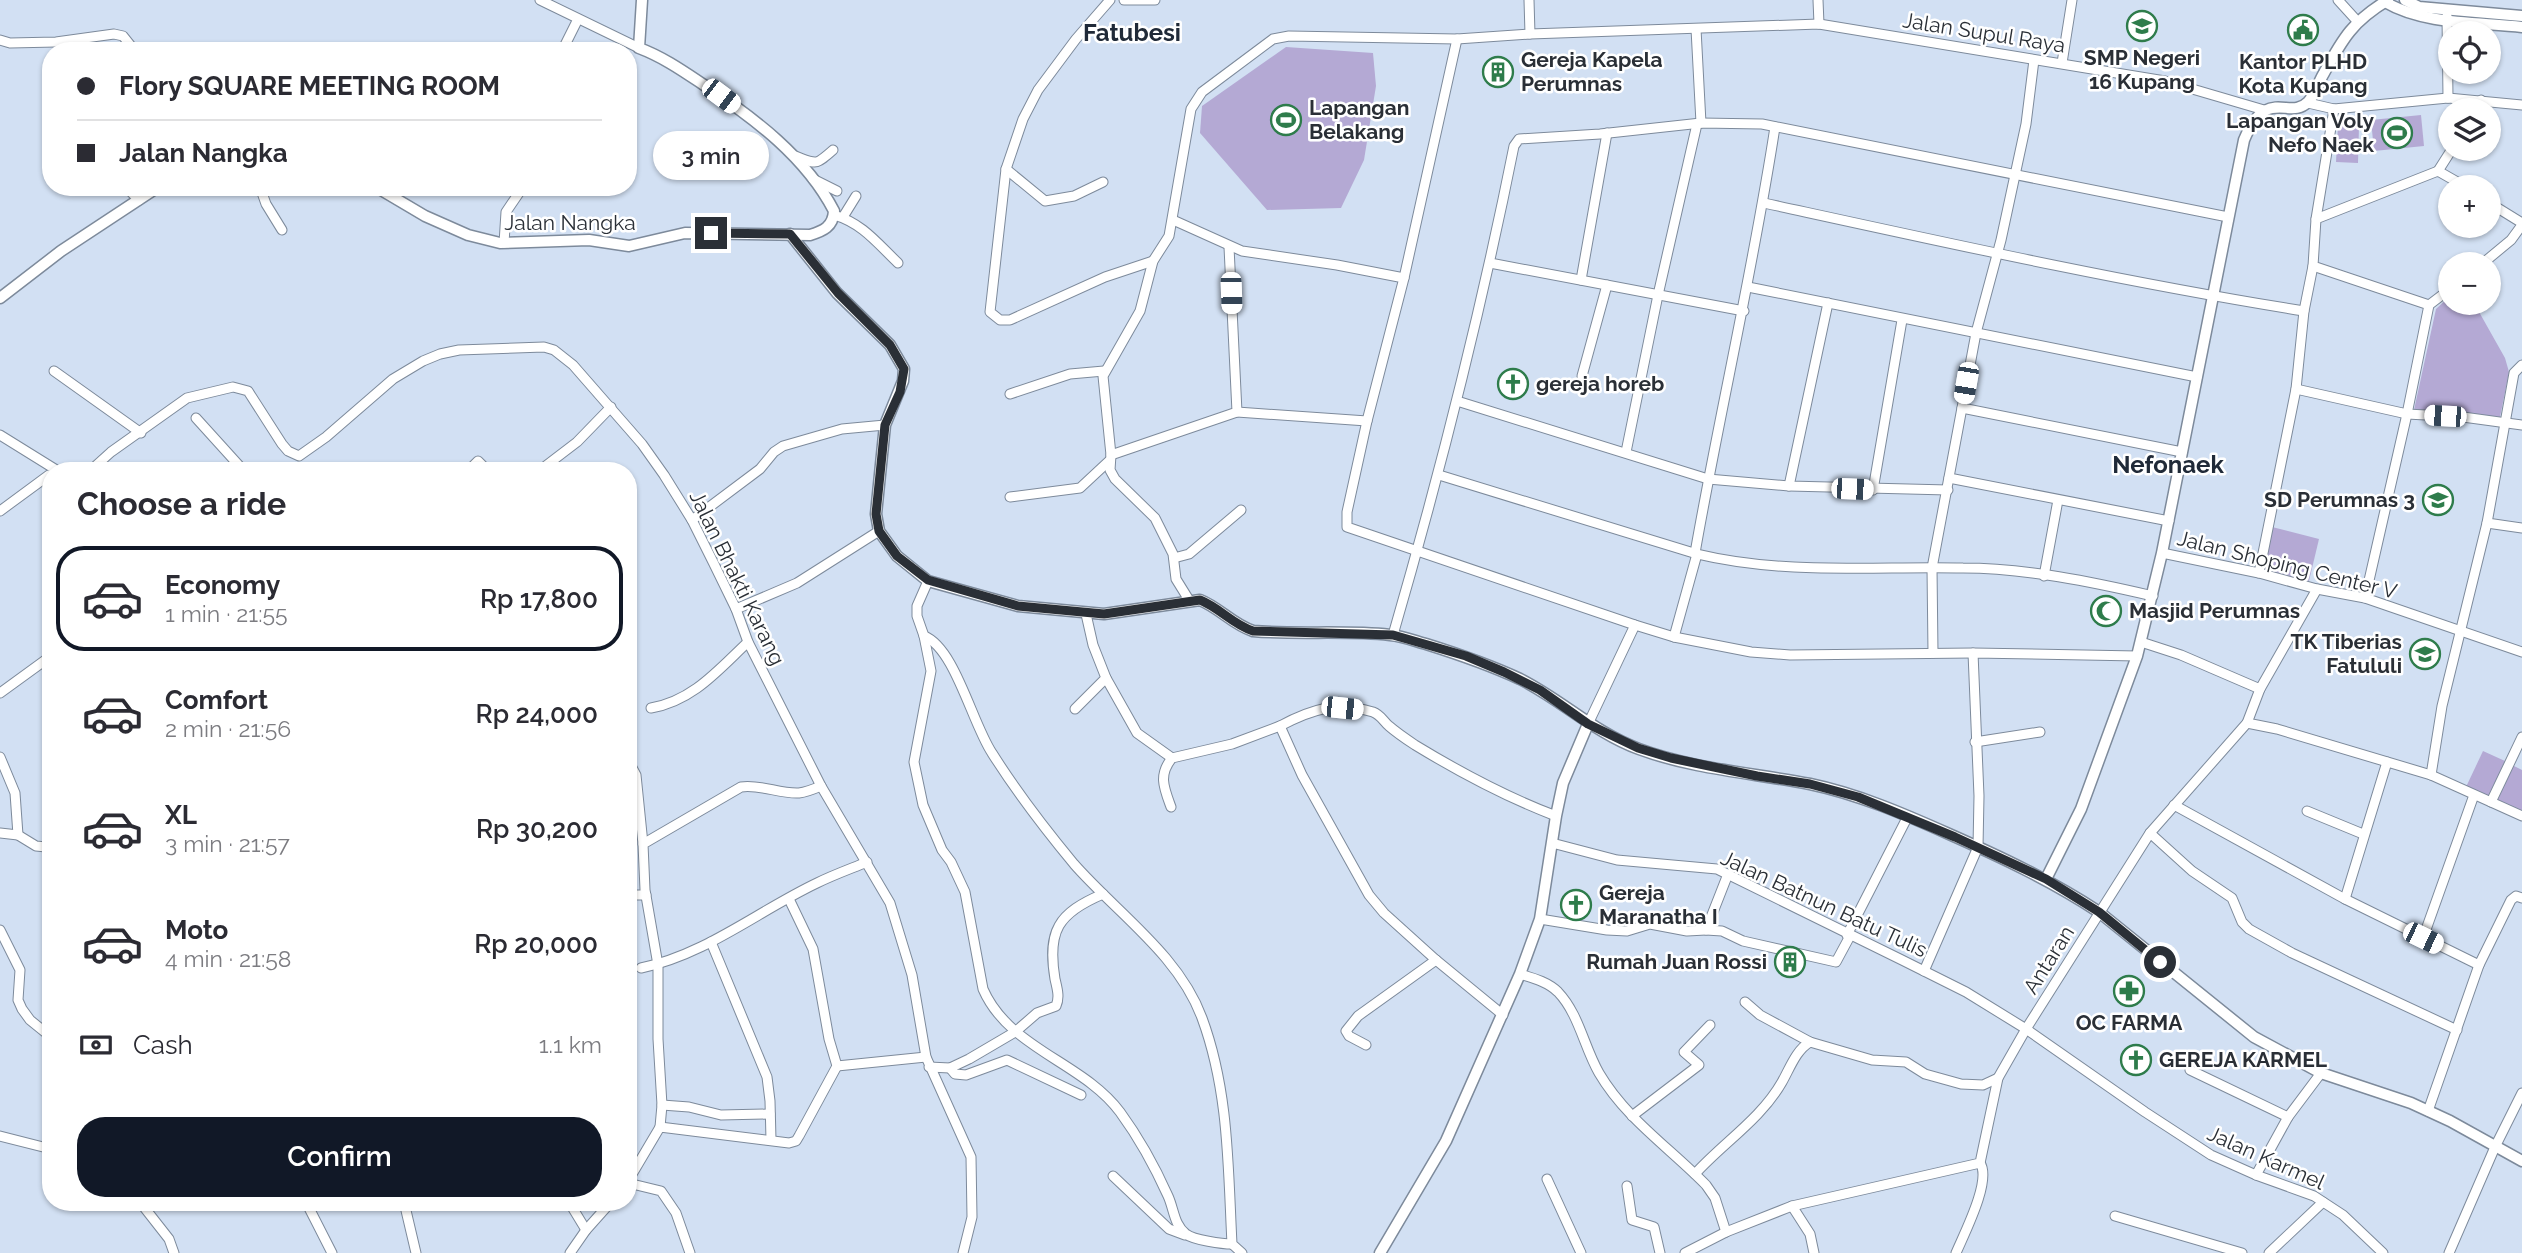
<!DOCTYPE html>
<html lang="en">
<head>
<meta charset="utf-8">
<style>
	body { margin:0; font-family:Raleway,sans-serif; background:#f2f2f3; color:#2b2b33; height:100vh; display:flex; flex-direction:column; font-size:26px; white-space:nowrap }
	* { box-sizing:border-box; margin:0 }
	p { font-size:23px; color:#7c7c81 }
	.icon { flex:none; width:38px; height:38px; fill:none; stroke:currentColor; stroke-width:2; stroke-linecap:round; stroke-linejoin:round }
	.map { position:relative; flex:1; overflow:hidden }
	.drawer { position:absolute; left:42px; top:462px; width:595px; height:749px; display:flex; flex-direction:column; background:#fff; border-radius:28px; box-shadow:0 2px 5px #0004 }
	.drawer>* { flex:none }
	.hud { position:absolute; left:42px; top:42px; width:595px; height:154px; border-radius:28px; box-shadow:0 2px 5px #0004; display:grid; align-content:center; height:154px; padding:0 35px; background:#fff }
	.fabs { position:absolute; left:2438px; top:21px; display:grid; gap:14px }
	.fabs a { display:grid; place-items:center; width:63px; height:63px; border-radius:50%; background:#fff; box-shadow:0 2px 5px #0004; font-size:35px }
	.end { position:absolute; width:32px; height:32px; margin:-16px; border:9px solid #2a2f36; background:#fff; box-shadow:0 0 0 4px #fff }
	.from { border-radius:50% }
	.bubble { position:absolute; height:49px; border-radius:24px; background:#fff; box-shadow:0 2px 5px #0004; font-size:23px; font-weight:600; line-height:49px; text-align:center }
	.car { position:absolute; width:21px; height:42px; margin:-21px -10px; border-radius:9px; box-shadow:0 0 5px 2px #0007; background:linear-gradient(#fff 24%,#345 0 40%,#fff 0 76%,#345 0 86%,#fff 0) }
	.hud b { display:flex; align-items:center; gap:24px; height:66px; font-size:26px }
	.hud b+b { border-top:2px solid #e1e1e2 }
	.hud i { width:18px; height:18px; background:#2b2b33 }
	ul { padding:0; list-style:none }
	li { display:flex; align-items:center; gap:21px; height:105px; margin:0 14px 10px; padding:0 21px; border:4px solid transparent; border-radius:28px }
	li div { flex:1 }
	li b { display:block; font-size:26px }
	li em { font-style:normal; font-weight:600 }
	li.on { border-color:#111827 }
	li>.icon { width:63px; height:63px; stroke-width:1.5 }
	h2 { padding:0 35px; font-size:32px; line-height:84px }
	.pay { display:flex; align-items:center; gap:18px; height:77px; padding:0 35px; font-size:26px }
	.pay p { margin-inline-start:auto }
	.button { display:flex; gap:14px; margin-top:auto; padding:14px 35px }
	.button a { flex:1; height:80px; border-radius:28px; background:#111827; color:#fff; font-size:28px; font-weight:600; line-height:80px; text-align:center }
	.map>svg:first-child { display:block }
	.green { fill:#b4a9d4 }
	.lines { fill:none; stroke-linecap:round; stroke-linejoin:round }
	.minor-casing { stroke:#7d8a9b; stroke-width:11 }
	.tertiary-casing { stroke:#7d8a9b; stroke-width:13 }
	.minor { stroke:#fff; stroke-width:9 }
	.tertiary { stroke:#fff; stroke-width:10 }
	.route { stroke:#2a2f36; stroke-width:9 }
	.labels { text-anchor:middle; stroke-width:5; stroke-linejoin:round; paint-order:stroke }
	.street-label { font-size:21px; fill:#2a2f36; stroke:#fff }
	.poi-label { font-size:21px; font-weight:bold; fill:#2a2f36; stroke:#fff; text-anchor:start }
	.quarter-label { font-size:24px; font-weight:bold; fill:#202a38; stroke:#fff }
</style>
</head>
<body>
<div class="map">
<svg width="2522" height="1253" viewBox="0 0 2522 1253">
	<rect width="100%" height="100%" fill="#d2e0f3"/>
	<g class="green">
		<path d="M1286 47 1373 53 1376 86 1364 160 1341 208 1267 210 1200 133 1202 106Z"/>
		<path d="M2421 115 2424 146 2374 151 2371 120Z"/>
		<path d="M2338 125 2359 126 2358 163 2336 162Z"/>
		<path d="M2450 296V303H2474L2505 358 2509 372 2500 417 2414 410 2436 309Z"/>
		<path d="M2272 527 2319 539 2309 581 2263 569Z"/>
		<path d="M2483 751 2505 761 2488 798 2466 787Z"/>
		<path d="M2512 765 2522 770V813L2496 800Z"/>
	</g>
	<g class="lines">
		<g class="minor-casing">
			<g id="minor">
				<path d="M540 0 639 48"/>
				<path d="M1110 0 1076 39 1038 90 1023 119 1006 169 990 312 1000 320H1010L1105 277 1153 261"/>
				<path d="M1124 0H1155"/>
				<path d="M1529 0 1530 34"/>
				<path d="M1818 0 1819 24"/>
				<path d="M2338 0 2358 22"/>
				<path d="M2447 16 2448 98"/>
				<path d="M1696 29 1701 123"/>
				<path d="M1457 39 1404 278 1367 421 1347 512V527L1635 625 1674 637 1751 652 1790 655 1973 653"/>
				<path d="M0 40 10 43 56 42 114 34 123 36 135 51"/>
				<path d="M562 51 578 19"/>
				<path d="M2062 63 2072 0"/>
				<path d="M2308 103 2334 109 2448 98 2522 105"/>
				<path d="M2475 110 2481 100"/>
				<path d="M795 156C817 164 815 166 833 150"/>
				<path d="M1006 169 1045 201 1074 196 1103 182"/>
				<path d="M2438 171 2452 149"/>
				<path d="M813 179 837 191"/>
				<path d="M126 187 139 200"/>
				<path d="M260 187 266 204 282 230"/>
				<path d="M2488 202 2522 223"/>
				<path d="M1764 203C1943 242 2122 282 2304 311"/>
				<path d="M834 215C862 223 877 243 898 263"/>
				<path d="M843 217 856 196"/>
				<path d="M2316 219 2334 109"/>
				<path d="M1173 220 1242 251 1337 265 1404 278"/>
				<path d="M504 243 506 212 523 187"/>
				<path d="M1490 263 1744 311"/>
				<path d="M2482 264 2511 240 2522 225"/>
				<path d="M1581 280 1607 133"/>
				<path d="M1748 287 2197 377"/>
				<path d="M2429 305 2313 266 2316 219 2438 171 2466 187"/>
				<path d="M54 371 141 433"/>
				<path d="M1582 376 1607 285"/>
				<path d="M2296 389 2407 414 2429 305 2450 289"/>
				<path d="M1010 394 1070 374 1104 371"/>
				<path d="M1457 401 1708 479 1789 486 1948 490"/>
				<path d="M1962 408 2182 452"/>
				<path d="M1237 412 1367 421"/>
				<path d="M196 418 244 471"/>
				<path d="M0 435 58 471"/>
				<path d="M1626 452 1658 295 1697 124"/>
				<path d="M1111 455 1237 412 1229 247"/>
				<path d="M90 471 111 452 187 398 233 387 248 391 282 444 288 451 299 456 326 437 393 379 423 361 440 354 459 350 544 347 554 350 573 365 642 444 664 475 692 520 714 564 736 609 748 642 821 786 890 903 912 975 926 1057 971 1157 972 1217 963 1253"/>
				<path d="M468 471 478 461 488 471"/>
				<path d="M539 471 577 442 611 407"/>
				<path d="M1439 475 1697 554C1784 575 1875 566 1963 568 2025 568 2093 582 2153 596"/>
				<path d="M1949 478 2169 521"/>
				<path d="M1789 486 1828 303"/>
				<path d="M1873 490 1902 320"/>
				<path d="M1010 497 1080 488 1109 461"/>
				<path d="M0 511 49 475"/>
				<path d="M692 520 760 469 774 452 783 446 842 429 885 425"/>
				<path d="M2487 523 2522 528"/>
				<path d="M1695 553C1720 411 1753 270 1775 127"/>
				<path d="M2162 553 2259 573 2317 589 2365 598 2522 652"/>
				<path d="M1174 558 1189 554 1241 510"/>
				<path d="M2259 573 2296 389 2304 311 2313 266"/>
				<path d="M2044 576 2058 500"/>
				<path d="M928 581 917 606V616L924 636 931 671 914 762 923 805 942 850 951 862 965 892 983 989C1009 1049 1083 1062 1120 1112 1139 1138 1155 1167 1168 1196 1174 1209 1174 1225 1186 1234 1193 1240 1223 1244 1232 1244"/>
				<path d="M2365 598 2407 414 2463 417 2522 425"/>
				<path d="M1189 600 1176 579 1173 554 1155 518 1115 479 1110 470 1111 455 1103 376 1140 311 1153 261 1169 236 1191 109 1202 92 1273 39 1289 36 1457 39 1530 34 1819 24 2165 81 2264 110"/>
				<path d="M736 609 797 583 879 531"/>
				<path d="M1393 635C1440 473 1481 311 1514 146L1519 139 1600 134 1701 123 1762 124 2228 217"/>
				<path d="M924 636C955 648 972 723 992 753 1016 791 1045 829 1074 864 1117 913 1179 955 1202 1018 1229 1091 1228 1167 1232 1244L1242 1253"/>
				<path d="M1674 637 1697 554"/>
				<path d="M2141 642 2181 655 2260 689"/>
				<path d="M1933 653 1932 568 1976 333 2001 240 2026 124 2034 60"/>
				<path d="M1106 678 1137 733 1172 758"/>
				<path d="M0 693 51 656"/>
				<path d="M651 708C693 701 719 669 748 642"/>
				<path d="M1075 709 1106 678 1093 645 1086 614"/>
				<path d="M2247 723 2277 729 2431 775 2522 816"/>
				<path d="M1588 724 1635 625"/>
				<path d="M1280 726C1312 709 1337 701 1373 712 1381 715 1383 721 1389 726 1397 733 1406 739 1415 745 1461 773 1506 797 1556 816"/>
				<path d="M1975 742 2040 732"/>
				<path d="M0 757 15 793 18 835"/>
				<path d="M628 760 636 775 643 844"/>
				<path d="M2431 775 2442 706 2487 523 2514 373 2522 365"/>
				<path d="M2491 802 2522 737"/>
				<path d="M2174 805 2345 899 2479 965"/>
				<path d="M1171 807C1164 788 1158 775 1172 758L1232 744 1280 726 1302 775 1369 895 1384 913 1436 960 1503 1015"/>
				<path d="M2307 811 2363 834"/>
				<path d="M0 833 18 835 36 846 46 847 51 844"/>
				<path d="M2150 833 2192 871 2232 898 2242 922 2249 929 2292 953 2457 1030"/>
				<path d="M1552 843 1617 860 1717 869 1902 960 1966 992 2026 1029 2145 1112 2211 1155 2256 1175 2314 1196 2343 1215 2383 1253"/>
				<path d="M628 895H646"/>
				<path d="M2345 899 2387 762"/>
				<path d="M1540 919 1607 930 1627 931 1650 924 1687 931 1706 930 1728 874"/>
				<path d="M0 930 20 970 18 1000 22 1009 30 1020 51 1037"/>
				<path d="M1706 930 1722 931 1743 941 1836 962 1850 936"/>
				<path d="M1847 935 1908 816"/>
				<path d="M2423 938 2474 795"/>
				<path d="M711 942 767 1077 770 1101 771 1140"/>
				<path d="M641 968C705 955 758 911 817 883 833 875 850 869 867 862"/>
				<path d="M1924 971 1978 847 1979 796 1973 653 2137 656"/>
				<path d="M1520 974C1533 978 1548 982 1558 992 1579 1014 1584 1047 1599 1073 1626 1119 1670 1148 1706 1185L1715 1198 1726 1232"/>
				<path d="M1745 1002 1760 1015 1810 1042"/>
				<path d="M1366 1045 1349 1036 1346 1031 1358 1016 1436 960"/>
				<path d="M837 1066 926 1057"/>
				<path d="M929 1067 950 1068 969 1059 1015 1032 1037 1013 1056 1006C1060 997 1057 988 1055 979 1047 931 1058 913 1103 894"/>
				<path d="M950 1068 955 1074 966 1075 1007 1060 1081 1095"/>
				<path d="M2190 1070 2288 1117"/>
				<path d="M662 1105 689 1107 721 1115 770 1114"/>
				<path d="M2428 1111 2479 965 2511 900 2516 896 2522 898"/>
				<path d="M1632 1116 1699 1065 1684 1052 1710 1025"/>
				<path d="M660 1127 662 1105 658 1039V965L645 890 643 844 741 787C761 784 779 794 799 793 807 792 814 789 821 786"/>
				<path d="M0 1136 51 1149"/>
				<path d="M1695 1174C1723 1143 1761 1119 1782 1082 1790 1068 1796 1050 1810 1042L1872 1060 1906 1062 1925 1074 1961 1084 1983 1085 1998 1078"/>
				<path d="M2256 1175 2288 1117 2321 1073"/>
				<path d="M1113 1176 1169 1229 1185 1235"/>
				<path d="M1547 1179 1581 1253"/>
				<path d="M628 1181 660 1127 789 1143 796 1141 799 1136 837 1066 829 1039 813 949 789 899"/>
				<path d="M628 1183 661 1191 676 1213 690 1253"/>
				<path d="M1627 1186 1632 1220 1654 1227 1660 1253"/>
				<path d="M140 1202 169 1239 174 1253"/>
				<path d="M306 1202 332 1253"/>
				<path d="M404 1202 416 1253"/>
				<path d="M569 1202 586 1230"/>
				<path d="M1792 1206 1810 1234 1814 1253"/>
				<path d="M2115 1216 2242 1253"/>
				<path d="M570 1253 586 1230 611 1202"/>
				<path d="M1685 1253 1726 1232 1792 1206 1980 1163 1998 1078 2026 1029 2150 833 2247 723 2260 689 2317 589"/>
				<path d="M1956 1253C1964 1234 1992 1180 1980 1163"/>
				<path d="M2269 1253 2323 1202"/>
				<path d="M2449 1253 2495 1147 2522 1093"/>
			</g>
		</g>
		<g class="tertiary-casing">
			<g id="tertiary">
				<path d="M2405 0 2419 7 2522 16"/>
				<path d="M2385 2C2424 25 2478 22 2522 27"/>
				<path d="M376 187 425 216 468 235 500 243 589 240 629 246 685 233 810 235C823 231 833 227 834 211 806 157 754 118 704 85 683 71 663 57 639 48L642 0"/>
				<path d="M790 234 837 293 890 345 904 369 903 381 885 425 876 514 879 531 897 556 928 581 1018 606 1104 614 1200 600C1220 608 1232 624 1253 631 1298 635 1345 630 1390 635 1402 636 1415 641 1426 644 1458 654 1490 665 1520 679 1562 700 1595 733 1639 749 1693 769 1753 773 1810 784 1858 794 1904 814 1949 834 2001 857 2052 881 2099 912L2254 1037 2321 1073 2411 1103 2450 1121 2522 1161"/>
				<path d="M0 298 61 251 158 187"/>
				<path d="M2046 879 2081 809 2137 656 2162 553 2244 140C2267 85 2289 121 2308 102 2315 95 2319 81 2324 73 2343 38 2353 21 2388 0"/>
				<path d="M1380 1253 1446 1141 1520 974 1540 919 1556 816 1563 783 1588 724"/>
			</g>
		</g>
		<use href="#minor" class="minor"/>
		<use href="#tertiary" class="tertiary"/>
	</g>
	<g class="lines">
		<path class="route" d="M711 233 790 234 838 293 890 345 904 369 900 392 885 425 876 514 879 531 897 556 928 580 1018 606 1104 614 1200 600C1220 608 1232 624 1253 631L1393 635 1466 656 1504 672 1540 690 1588 724 1638 748 1671 758 1757 776 1810 784 1858 797 1955 837 2046 879 2099 912 2160 962"/>
	</g>
	<defs>
		<g id="school-ring" transform="scale(1.575)"><circle r="9.5" fill="#fff" stroke="#2e7c4b" stroke-width="1.5"/><path d="M0-5L7-2L0 1L-7-2ZM-4 1L0 2.5L4 1V4Q0 6-4 4Z" fill="#2e7c4b"/></g>
		<g id="civic-ring" transform="scale(1.575)"><circle r="9.5" fill="#fff" stroke="#2e7c4b" stroke-width="1.5"/><path d="M-.6-6.5H3V-4.5H.6V-3L4-1V1h2V6H-6V1h2V-1L-.6-3ZM-1.2 2.5V6h2.4V2.5Z" fill="#2e7c4b"/></g>
		<g id="building-ring" transform="scale(1.575)"><circle r="9.5" fill="#fff" stroke="#2e7c4b" stroke-width="1.5"/><path d="M-4-6H4V6H1V3H-1V6H-4ZM-2.5-4.3h1.7v1.8h-1.7ZM.8-4.3h1.7v1.8H.8ZM-2.5-1h1.7V.8h-1.7ZM.8-1h1.7V.8H.8Z" fill="#2e7c4b"/></g>
		<g id="stadium-ring" transform="scale(1.575)"><circle r="9.5" fill="#fff" stroke="#2e7c4b" stroke-width="1.5"/><path d="M0-5a6.5 5 0 1 0 0 10a6.5 5 0 1 0 0-10ZM-3.5-1.8h7v3.6h-7Z" fill="#2e7c4b"/></g>
		<g id="church-ring" transform="scale(1.575)"><circle r="9.5" fill="#fff" stroke="#2e7c4b" stroke-width="1.5"/><path d="M-1.2-6h2.4v3.5h3.3v2.4h-3.3V6h-2.4V-.1h-3.3v-2.4h3.3Z" fill="#2e7c4b"/></g>
		<g id="mosque-ring" transform="scale(1.575)"><circle r="9.5" fill="#fff" stroke="#2e7c4b" stroke-width="1.5"/><path d="M3.5-4.9A6 6 0 1 0 3.5 4.9A5 5 0 1 1 3.5-4.9Z" fill="#2e7c4b"/></g>
		<g id="pharmacy-ring" transform="scale(1.575)"><circle r="9.5" fill="#fff" stroke="#2e7c4b" stroke-width="1.5"/><path d="M-2-6h4v4h4v4h-4v4h-4v-4h-4v-4h4Z" fill="#2e7c4b"/></g>
	</defs>
	<g fill-rule="evenodd">
		<use href="#school-ring" x="2142" y="26"/>
		<use href="#civic-ring" x="2303" y="30"/>
		<use href="#building-ring" x="1498" y="72"/>
		<use href="#stadium-ring" x="1286" y="120"/>
		<use href="#stadium-ring" x="2397" y="133"/>
		<use href="#church-ring" x="1513" y="384"/>
		<use href="#school-ring" x="2438" y="500"/>
		<use href="#mosque-ring" x="2106" y="611"/>
		<use href="#school-ring" x="2425" y="654"/>
		<use href="#church-ring" x="1576" y="905"/>
		<use href="#building-ring" x="1790" y="962"/>
		<use href="#pharmacy-ring" x="2129" y="991"/>
		<use href="#church-ring" x="2136" y="1060"/>
	</g>
	<g class="labels">
		<g class="street-label">
			<text transform="translate(1984 33) rotate(9)" y="7">Jalan Supul Raya</text>
			<text x="570" y="230">Jalan Nangka</text>
			<text transform="translate(2287 565) rotate(14)" y="7">Jalan Shoping Center V</text>
			<text transform="translate(737 578) rotate(64)" y="7">Jalan Bhakti Karang</text>
			<text transform="translate(1824 904) rotate(25)" y="7">Jalan Batnun Batu Tulis</text>
			<text transform="translate(2049 960) rotate(-58)" y="7">Antaran</text>
			<text transform="translate(2266 1158) rotate(24)" y="7">Jalan Karmel</text>
		</g>
		<g class="poi-label">
			<text x="2142" y="65" text-anchor="middle">SMP Negeri<tspan x="2142" dy="24">16 Kupang</tspan></text>
			<text x="1521" y="67">Gereja Kapela<tspan x="1521" dy="24">Perumnas</tspan></text>
			<text x="2303" y="69" text-anchor="middle">Kantor PLHD<tspan x="2303" dy="24">Kota Kupang</tspan></text>
			<text x="1309" y="115">Lapangan<tspan x="1309" dy="24">Belakang</tspan></text>
			<text x="2374" y="128" text-anchor="end">Lapangan Voly<tspan x="2374" dy="24">Nefo Naek</tspan></text>
			<text x="1536" y="391">gereja horeb</text>
			<text x="2415" y="507" text-anchor="end">SD Perumnas 3</text>
			<text x="2129" y="618">Masjid Perumnas</text>
			<text x="2402" y="649" text-anchor="end">TK Tiberias<tspan x="2402" dy="24">Fatululi</tspan></text>
			<text x="1599" y="900">Gereja<tspan x="1599" dy="24">Maranatha I</tspan></text>
			<text x="1767" y="969" text-anchor="end">Rumah Juan Rossi</text>
			<text x="2129" y="1030" text-anchor="middle">OC FARMA</text>
			<text x="2159" y="1067">GEREJA KARMEL</text>
		</g>
		<g class="quarter-label">
			<text x="1132" y="41">Fatubesi</text>
			<text x="2168" y="473">Nefonaek</text>
		</g>
	</g>
</svg>
<div class="fabs">
<a><svg class="icon" aria-label="locate" viewBox="0 0 24 24"><circle cx="12" cy="12" r="6"/><path d="M12 2v4M12 18v4M2 12h4M18 12h4"/></svg></a>
<a><svg class="icon" aria-label="layers" viewBox="0 0 24 24"><path d="M12 4l9 5-9 5-9-5zM3 14l9 5 9-5"/></svg></a>
<a>+</a>
<a>−</a>
</div>
<i class="end from" style="left:2160px;top:962px"></i>
<i class="end" style="left:711px;top:233px"></i>
<div class="bubble" style="left:653px;top:131px;width:116px">3 min</div>
<i class="car" style="left:721px;top:96px;rotate:127deg"></i>
<i class="car" style="left:1231px;top:293px;rotate:178deg"></i>
<i class="car" style="left:1966px;top:383px;rotate:190deg"></i>
<i class="car" style="left:2445px;top:416px;rotate:273deg"></i>
<i class="car" style="left:1852px;top:489px;rotate:92deg"></i>
<i class="car" style="left:1342px;top:708px;rotate:96deg"></i>
<i class="car" style="left:2423px;top:938px;rotate:116deg"></i>
<div class="hud">
<b><i class="from"></i>Flory SQUARE MEETING ROOM</b>
<b><i></i>Jalan Nangka</b>
</div>
<section class="drawer">
<h2>Choose a ride</h2>
<ul>
<li class="on"><svg class="icon" aria-label="car" viewBox="0 0 24 24"><path d="M5 17H2v-5l4-1 3-4h7l3 4 3 1v5h-3M9 17h6M6 11h13"/><circle cx="7" cy="17" r="2"/><circle cx="17" cy="17" r="2"/></svg><div><b>Economy</b><p>1 min · 21:55</p></div><em>Rp 17,800</em></li>
<li><svg class="icon" aria-label="car" viewBox="0 0 24 24"><path d="M5 17H2v-5l4-1 3-4h7l3 4 3 1v5h-3M9 17h6M6 11h13"/><circle cx="7" cy="17" r="2"/><circle cx="17" cy="17" r="2"/></svg><div><b>Comfort</b><p>2 min · 21:56</p></div><em>Rp 24,000</em></li>
<li><svg class="icon" aria-label="car" viewBox="0 0 24 24"><path d="M5 17H2v-5l4-1 3-4h7l3 4 3 1v5h-3M9 17h6M6 11h13"/><circle cx="7" cy="17" r="2"/><circle cx="17" cy="17" r="2"/></svg><div><b>XL</b><p>3 min · 21:57</p></div><em>Rp 30,200</em></li>
<li><svg class="icon" aria-label="car" viewBox="0 0 24 24"><path d="M5 17H2v-5l4-1 3-4h7l3 4 3 1v5h-3M9 17h6M6 11h13"/><circle cx="7" cy="17" r="2"/><circle cx="17" cy="17" r="2"/></svg><div><b>Moto</b><p>4 min · 21:58</p></div><em>Rp 20,000</em></li>
</ul>
<div class="pay"><svg class="icon" aria-label="cash" viewBox="0 0 24 24"><path d="M3 7h18v10H3z"/><circle cx="12" cy="12" r="2"/></svg>Cash<p>1.1 km</p></div>
<div class="button"><a>Confirm</a></div>
</section>
</div>
</body>
</html>
